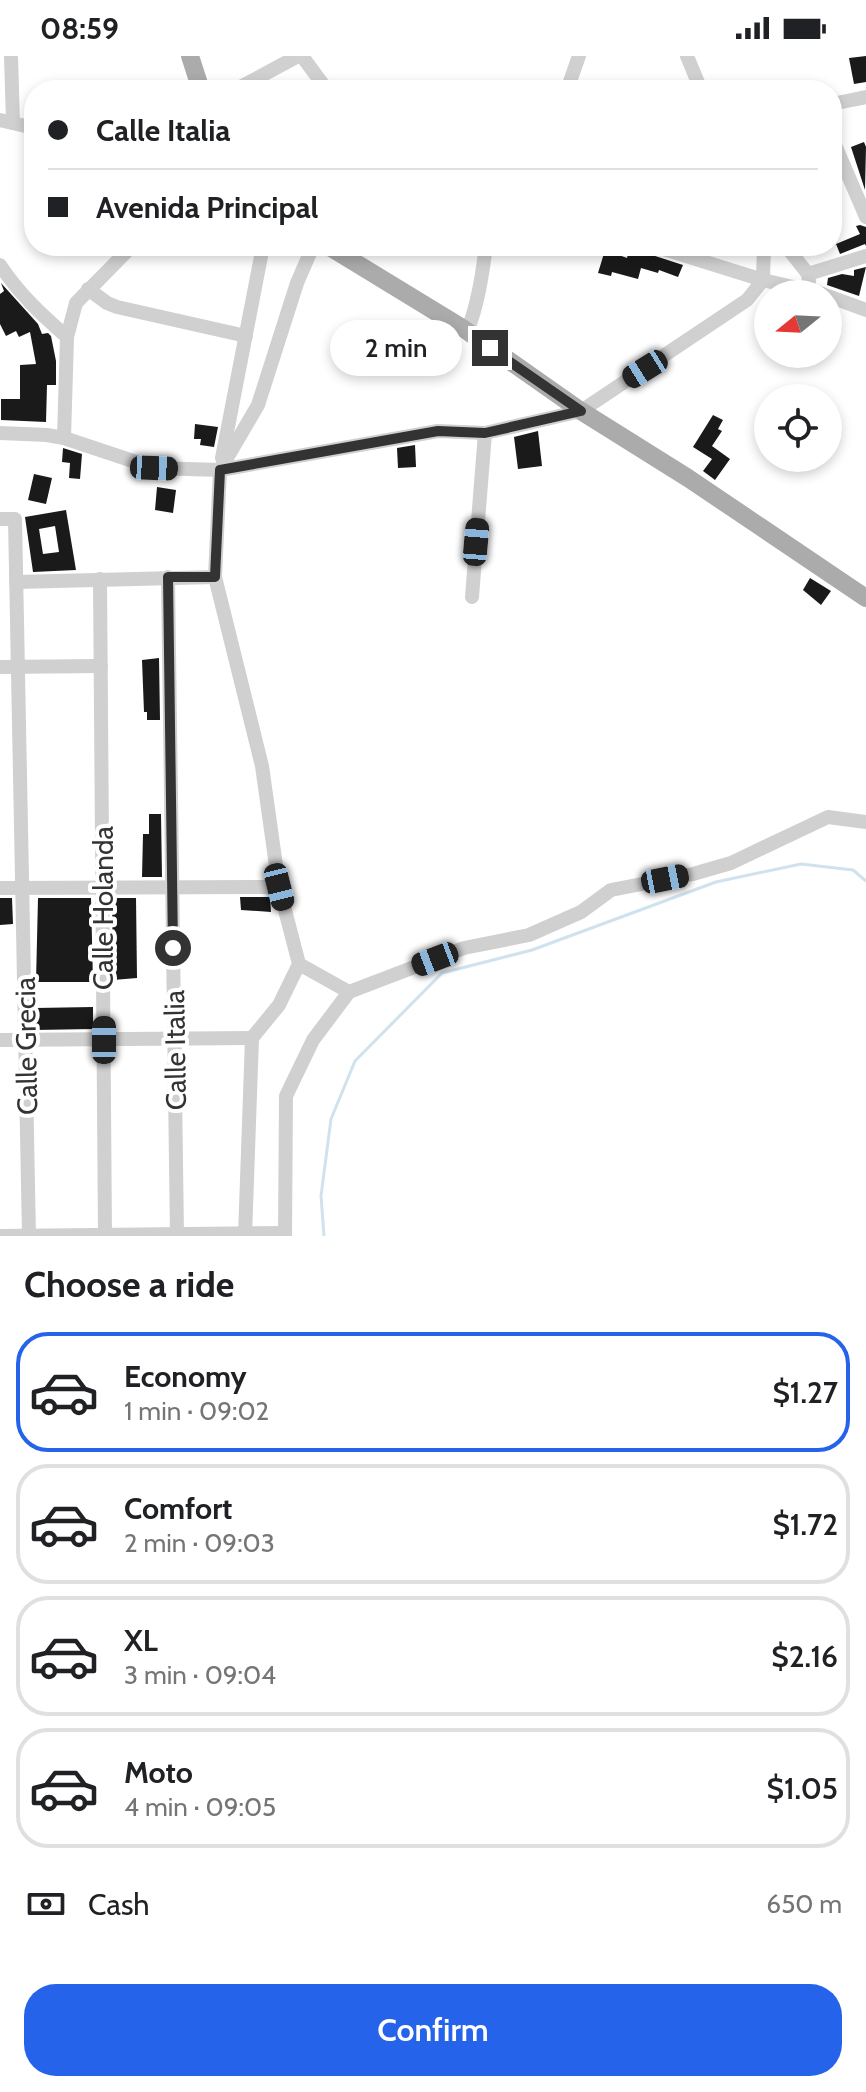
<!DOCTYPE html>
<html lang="en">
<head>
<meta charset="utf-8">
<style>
	body { margin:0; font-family:Cabin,sans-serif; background:#f6f6f6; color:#202124; height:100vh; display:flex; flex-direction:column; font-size:30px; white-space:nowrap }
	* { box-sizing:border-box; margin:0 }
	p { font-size:26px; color:#757577 }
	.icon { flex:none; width:44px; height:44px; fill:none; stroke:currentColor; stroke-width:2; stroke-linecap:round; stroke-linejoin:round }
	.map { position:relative; height:1180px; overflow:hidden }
	.sheet { display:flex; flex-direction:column; background:#fff; flex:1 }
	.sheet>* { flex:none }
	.top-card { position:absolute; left:24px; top:24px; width:818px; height:176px; border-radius:32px; box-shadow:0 4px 12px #0003; display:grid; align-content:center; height:176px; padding:0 24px; background:#fff }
	.needle { width:52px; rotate:252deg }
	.tools { position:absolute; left:754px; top:224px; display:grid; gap:16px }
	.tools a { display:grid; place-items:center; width:88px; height:88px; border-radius:50%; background:#fff; box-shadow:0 4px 12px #0003; font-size:40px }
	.end { position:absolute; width:36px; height:36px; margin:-18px; border:10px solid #333; background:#fff; box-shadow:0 0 0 4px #fff }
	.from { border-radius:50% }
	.bubble { position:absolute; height:56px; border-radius:28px; background:#fff; box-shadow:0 4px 12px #0003; font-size:26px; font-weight:600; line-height:56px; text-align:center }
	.car { position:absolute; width:24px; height:48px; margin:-24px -12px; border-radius:10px; box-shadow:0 0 6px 2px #0007; background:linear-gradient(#222 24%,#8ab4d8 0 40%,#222 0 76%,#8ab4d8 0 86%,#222 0) }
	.top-card b { display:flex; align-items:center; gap:28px; height:76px; font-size:30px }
	.top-card b+b { border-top:2px solid #e0e0e0 }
	.top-card i { width:20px; height:20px; background:#202124 }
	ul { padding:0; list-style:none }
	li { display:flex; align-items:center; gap:24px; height:120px; margin:0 16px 12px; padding:0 8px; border:4px solid #e0e0e0; border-radius:32px }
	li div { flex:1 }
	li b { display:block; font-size:30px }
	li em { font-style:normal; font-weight:600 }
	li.on { border-color:#2563eb }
	li>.icon { width:72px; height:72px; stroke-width:1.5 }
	h2 { padding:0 24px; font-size:36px; line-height:96px }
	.pay { display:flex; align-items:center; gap:20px; height:88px; padding:0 24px; font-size:30px }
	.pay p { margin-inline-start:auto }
	.primary-button { display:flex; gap:16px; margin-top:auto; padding:16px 24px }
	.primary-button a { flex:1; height:92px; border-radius:32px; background:#2563eb; color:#fff; font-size:32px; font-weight:600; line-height:92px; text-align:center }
	.status { display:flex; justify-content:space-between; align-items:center; height:56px; padding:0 40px; background:#fff; direction:ltr }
	.status svg { height:22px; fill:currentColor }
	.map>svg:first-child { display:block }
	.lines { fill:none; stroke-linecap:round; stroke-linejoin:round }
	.stream { stroke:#cfe2ee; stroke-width:3 }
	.building { fill:#1a1a1a; fill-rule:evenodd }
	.minor { stroke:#d0d0d0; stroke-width:14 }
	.major { stroke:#ababab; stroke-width:18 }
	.route { stroke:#333; stroke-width:10 }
	.labels { text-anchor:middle; stroke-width:8; stroke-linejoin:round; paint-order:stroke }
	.street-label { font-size:28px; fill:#333; stroke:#fff }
</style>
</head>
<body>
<div class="status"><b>08:59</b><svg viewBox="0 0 49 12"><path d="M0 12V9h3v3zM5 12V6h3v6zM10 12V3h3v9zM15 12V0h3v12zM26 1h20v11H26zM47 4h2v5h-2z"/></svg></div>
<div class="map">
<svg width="866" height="1180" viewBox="0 0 866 1180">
	<rect width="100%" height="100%" fill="#fff"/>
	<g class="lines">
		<path class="stream" d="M324 1180 321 1140 331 1063 355 1005 442 917 532 894 716 826 801 808 853 814 866 825"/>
	</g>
	<g class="building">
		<path d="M866 0V26L854 28 849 2Z"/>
		<path d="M864 86 866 91 865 134 851 91Z"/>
		<path d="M860 169 866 171V190L865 188 840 198 836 188 860 178 856 170Z"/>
		<path d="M605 194 627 202 629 195 649 198 683 209 678 221 659 214 658 217 641 212 638 223 612 216 611 220 598 217Z"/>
		<path d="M866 211 859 240 827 229 828 222 842 218 854 220V214Z"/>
		<path d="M1 227 38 268 42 278 48 277 51 280 56 305V329H47L46 366 1 364V343H20V309L36 308 30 276 19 281 16 275 6 280 0 268V238L4 235Z"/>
		<path d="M713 359 723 364 718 373 722 375 712 390 730 403 715 424 703 415 712 403 693 391Z"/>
		<path d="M195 368 218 371 214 391 200 389 201 383H194Z"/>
		<path d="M538 375 542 410 518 413 514 381Z"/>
		<path d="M415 389 416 411 398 412 397 392Z"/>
		<path d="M63 392 82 398 80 423 69 422 70 407 62 406Z"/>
		<path d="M34 418 52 422 46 448 28 444Z"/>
		<path d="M157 431 176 434 173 457 155 454Z"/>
		<path d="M66 454 76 514 33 516 25 461ZM55 470 59 496 43 498 39 473Z"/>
		<path d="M810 522 831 535 821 549 803 534Z"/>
		<path d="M159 602 160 664H147V656H144L142 604Z"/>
		<path d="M149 758H161L162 821H142L143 778H149Z"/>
		<path d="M240 841H270L271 856 241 854Z"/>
		<path d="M0 842H12L13 868 0 869Z"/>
		<path d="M38 842H91L93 926H36Z"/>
		<path d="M112 842H136L137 922 113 924Z"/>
		<path d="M93 951V973L35 974V952Z"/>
	</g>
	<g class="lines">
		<g class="minor">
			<path d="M11 0 13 67"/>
			<path d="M302 0 327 34"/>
			<path d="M687 0 701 34"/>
			<path d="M235 34 298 0"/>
			<path d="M567 34 579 0"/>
			<path d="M832 48 866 41"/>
			<path d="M0 64 34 72"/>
			<path d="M832 82 866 161"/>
			<path d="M654 190 763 224 823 238"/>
			<path d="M786 190 808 218 809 226"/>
			<path d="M0 209C19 238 42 259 67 281"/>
			<path d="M808 218 866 200"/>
			<path d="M88 233 107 247 117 251 246 280"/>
			<path d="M828 240 866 254"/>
			<path d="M467 276C478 248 482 220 486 190"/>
			<path d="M0 377 47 379 64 382 154 412 220 414 438 375 485 377 581 355 747 244 763 224 764 190"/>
			<path d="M64 382 67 281 76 247 132 190"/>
			<path d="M222 402 263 190"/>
			<path d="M0 463H15L29 1180"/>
			<path d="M168 521 177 1180"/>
			<path d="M100 523 105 1180"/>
			<path d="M16 526 215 521"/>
			<path d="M472 541 485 377"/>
			<path d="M0 611 101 610"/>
			<path d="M0 832 279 831"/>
			<path d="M299 908 349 936"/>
			<path d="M0 984 252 982"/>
			<path d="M0 1180 285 1177"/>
			<path d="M245 1180 252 982 279 949 299 908 279 831 262 710 215 521 220 414 258 349 297 227 313 190"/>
			<path d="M285 1180 286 1040 313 984 349 936 464 892 529 879 581 856 611 834 693 818 731 807 828 761 866 766"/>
		</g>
		<g class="major">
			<path d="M190 0 201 34"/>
			<path d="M328 190 464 273 581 355 688 422 866 542"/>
		</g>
	</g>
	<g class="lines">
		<path class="route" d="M173 892 168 521H215L220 414 438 375 485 377 581 355 490 292"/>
	</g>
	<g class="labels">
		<g class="street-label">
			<text transform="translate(103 852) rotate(-90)" y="10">Calle Holanda</text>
			<text transform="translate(26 990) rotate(-91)" y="10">Calle Grecia</text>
			<text transform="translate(175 994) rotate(-91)" y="10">Calle Italia</text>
		</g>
	</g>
</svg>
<div class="tools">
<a><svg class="needle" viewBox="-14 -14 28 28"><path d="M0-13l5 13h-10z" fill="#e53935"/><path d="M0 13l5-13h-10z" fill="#757577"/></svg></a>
<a><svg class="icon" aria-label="locate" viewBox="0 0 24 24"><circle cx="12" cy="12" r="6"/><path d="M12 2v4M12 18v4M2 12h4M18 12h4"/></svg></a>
</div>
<i class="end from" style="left:173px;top:892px"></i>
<i class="end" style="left:490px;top:292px"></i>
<div class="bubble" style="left:330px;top:264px;width:132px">2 min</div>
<i class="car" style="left:645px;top:313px;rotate:238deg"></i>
<i class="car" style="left:154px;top:412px;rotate:92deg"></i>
<i class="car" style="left:476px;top:486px;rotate:5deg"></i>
<i class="car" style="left:665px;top:823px;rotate:79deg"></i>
<i class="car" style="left:279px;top:831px;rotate:166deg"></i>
<i class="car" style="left:435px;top:903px;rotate:249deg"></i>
<i class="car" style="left:104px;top:984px;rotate:0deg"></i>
<div class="top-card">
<b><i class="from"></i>Calle Italia</b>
<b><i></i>Avenida Principal</b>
</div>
</div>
<section class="sheet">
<h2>Choose a ride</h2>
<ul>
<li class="on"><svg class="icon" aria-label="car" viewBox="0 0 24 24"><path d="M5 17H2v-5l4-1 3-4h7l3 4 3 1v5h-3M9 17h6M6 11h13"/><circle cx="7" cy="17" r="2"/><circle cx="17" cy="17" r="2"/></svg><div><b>Economy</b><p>1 min · 09:02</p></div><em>$1.27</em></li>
<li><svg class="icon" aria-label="car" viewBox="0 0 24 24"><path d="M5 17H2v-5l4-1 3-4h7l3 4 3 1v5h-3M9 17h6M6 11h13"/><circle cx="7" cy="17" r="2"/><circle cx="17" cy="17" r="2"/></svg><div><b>Comfort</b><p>2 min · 09:03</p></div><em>$1.72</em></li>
<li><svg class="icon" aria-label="car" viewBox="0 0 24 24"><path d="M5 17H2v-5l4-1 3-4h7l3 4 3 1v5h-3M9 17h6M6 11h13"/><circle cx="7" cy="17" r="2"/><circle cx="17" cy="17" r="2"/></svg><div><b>XL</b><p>3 min · 09:04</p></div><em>$2.16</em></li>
<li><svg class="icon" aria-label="car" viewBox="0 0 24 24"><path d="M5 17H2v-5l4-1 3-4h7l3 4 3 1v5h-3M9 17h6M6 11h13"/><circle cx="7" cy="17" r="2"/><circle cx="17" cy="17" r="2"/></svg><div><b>Moto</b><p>4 min · 09:05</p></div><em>$1.05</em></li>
</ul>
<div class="pay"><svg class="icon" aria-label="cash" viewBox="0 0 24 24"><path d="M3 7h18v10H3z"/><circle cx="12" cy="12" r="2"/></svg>Cash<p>650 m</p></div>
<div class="primary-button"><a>Confirm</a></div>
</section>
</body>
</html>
